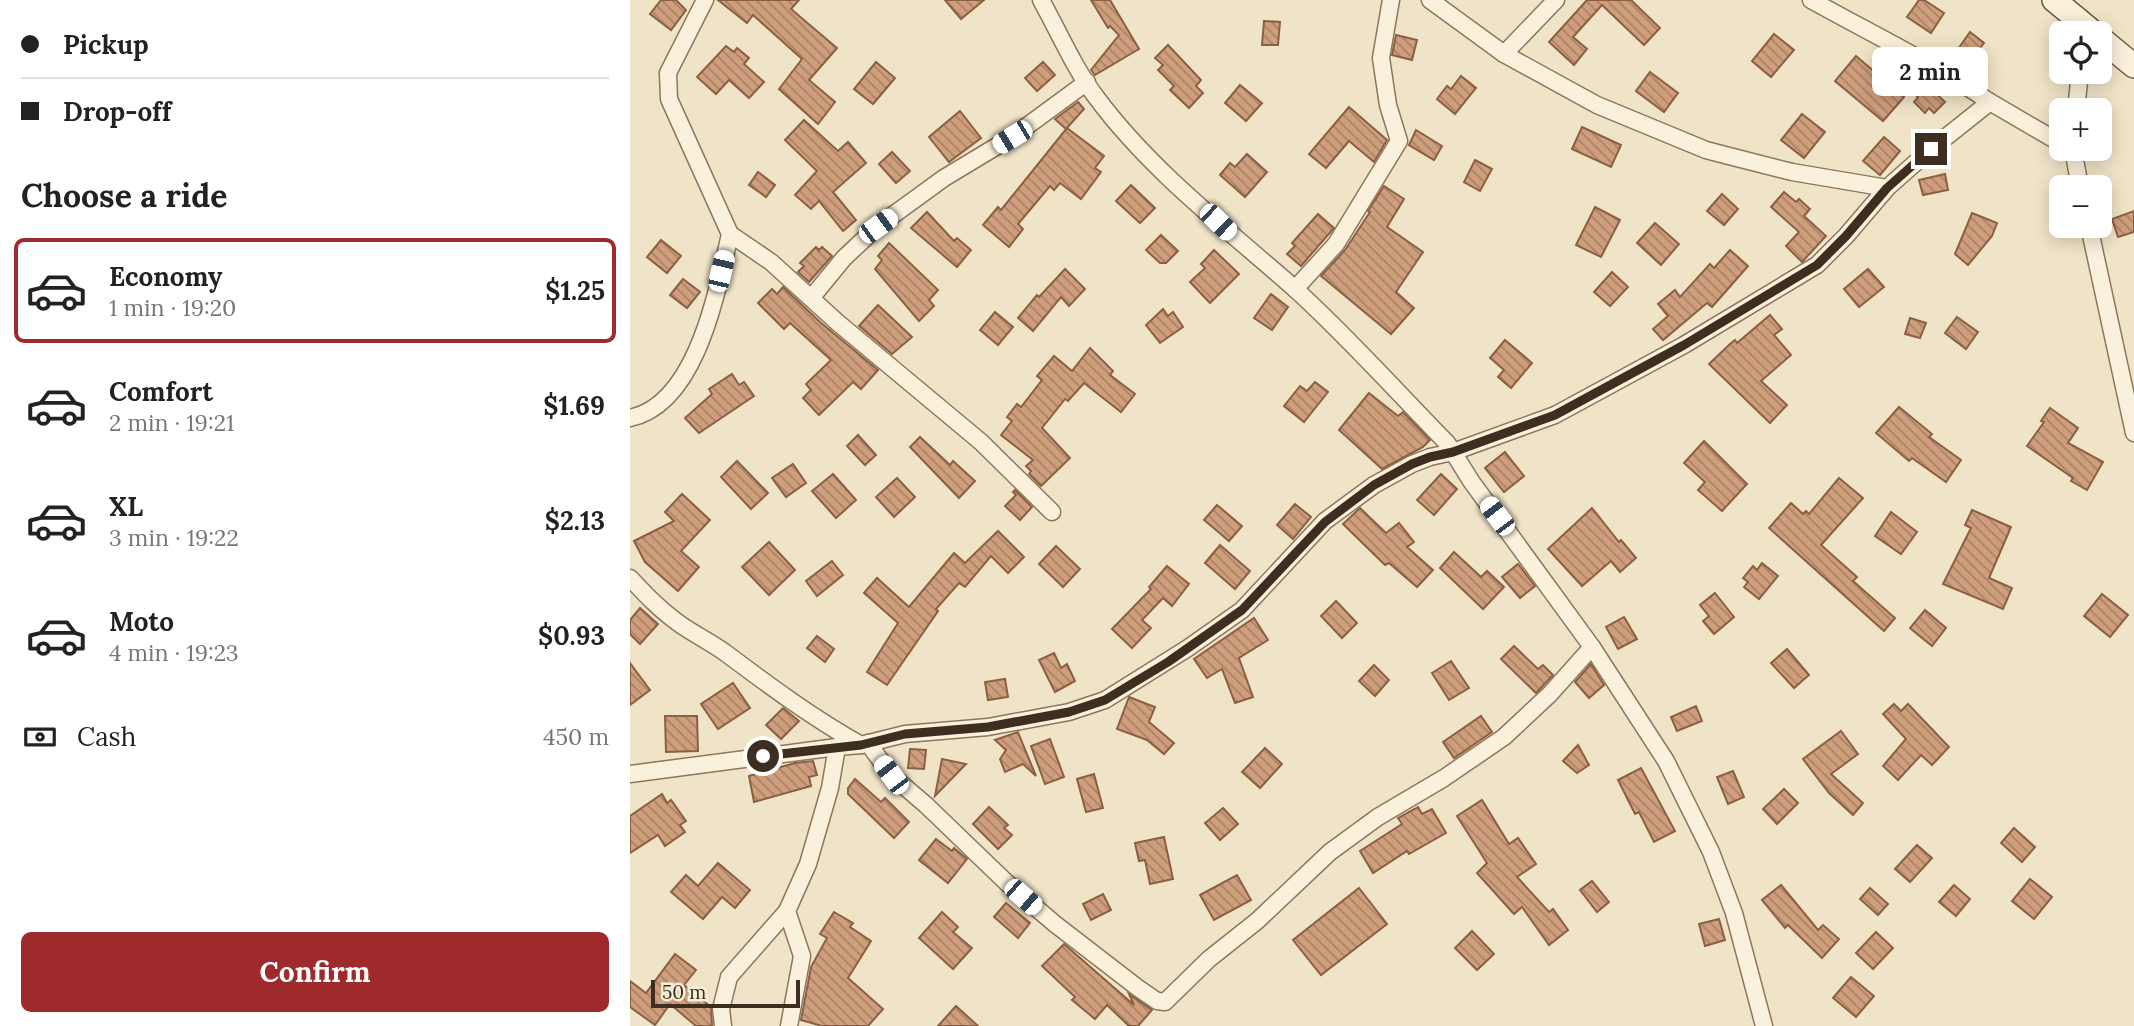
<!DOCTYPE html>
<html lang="en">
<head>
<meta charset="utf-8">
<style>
	body { margin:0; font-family:Lora,serif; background:#f6f6f6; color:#222; height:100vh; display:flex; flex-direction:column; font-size:26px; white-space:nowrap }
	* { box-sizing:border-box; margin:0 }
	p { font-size:23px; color:#767676 }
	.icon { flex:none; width:38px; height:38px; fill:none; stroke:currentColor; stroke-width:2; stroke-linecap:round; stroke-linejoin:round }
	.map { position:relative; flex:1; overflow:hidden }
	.sheet { display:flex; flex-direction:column; background:#fff; width:630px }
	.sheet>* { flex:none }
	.top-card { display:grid; align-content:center; height:154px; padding:0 21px; background:#fff }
	.fabs { position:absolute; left:1419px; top:21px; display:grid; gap:14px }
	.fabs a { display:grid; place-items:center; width:63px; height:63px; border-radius:10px; background:#fff; box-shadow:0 4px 18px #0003; font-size:35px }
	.scale { position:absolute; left:21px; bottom:18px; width:149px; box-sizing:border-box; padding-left:7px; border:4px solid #3d2e20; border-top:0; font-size:19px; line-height:24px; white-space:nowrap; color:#3d2e20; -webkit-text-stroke:5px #f7eed8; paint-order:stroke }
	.end { position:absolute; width:32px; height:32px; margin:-16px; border:9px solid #3d2e20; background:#fff; box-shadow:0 0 0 4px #fff }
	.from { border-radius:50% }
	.bubble { position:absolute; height:49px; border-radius:10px; background:#fff; box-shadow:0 4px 18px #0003; font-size:23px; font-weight:700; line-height:49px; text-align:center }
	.car { position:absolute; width:21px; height:42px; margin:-21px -10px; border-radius:9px; box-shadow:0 0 5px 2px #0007; background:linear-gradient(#fff 24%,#345 0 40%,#fff 0 76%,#345 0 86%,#fff 0) }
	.top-card b { display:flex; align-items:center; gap:24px; height:66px; font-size:26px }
	.top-card b+b { border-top:2px solid #e0e0e0 }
	.top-card i { width:18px; height:18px; background:#222 }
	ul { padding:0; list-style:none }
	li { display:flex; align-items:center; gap:21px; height:105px; margin:0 14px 10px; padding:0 7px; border:4px solid transparent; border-radius:10px }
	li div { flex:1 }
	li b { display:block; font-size:26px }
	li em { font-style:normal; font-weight:700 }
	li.selected { border-color:#9e2a2b }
	li>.icon { width:63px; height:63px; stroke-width:1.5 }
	h2 { padding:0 21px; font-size:32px; line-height:84px }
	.pay { display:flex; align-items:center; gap:18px; height:77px; padding:0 21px; font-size:26px }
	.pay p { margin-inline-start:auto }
	.primary-button { display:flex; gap:14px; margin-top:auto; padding:14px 21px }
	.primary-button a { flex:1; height:80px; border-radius:10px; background:#9e2a2b; color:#fff; font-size:28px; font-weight:700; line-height:80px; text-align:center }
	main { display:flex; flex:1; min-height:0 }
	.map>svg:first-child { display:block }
	.building { fill:url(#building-back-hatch); stroke:#8d5f41; stroke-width:2 }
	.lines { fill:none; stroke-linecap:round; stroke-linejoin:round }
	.minor-casing { stroke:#8d765c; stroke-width:19 }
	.secondary-casing { stroke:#6f573f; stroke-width:26 }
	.minor { stroke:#faf1dc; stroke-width:16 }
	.secondary { stroke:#faf1dc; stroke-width:23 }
	.route { stroke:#3d2e20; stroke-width:9 }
</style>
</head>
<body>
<main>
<section class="sheet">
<div class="top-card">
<b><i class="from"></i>Pickup</b>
<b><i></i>Drop-off</b>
</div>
<h2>Choose a ride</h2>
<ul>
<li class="selected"><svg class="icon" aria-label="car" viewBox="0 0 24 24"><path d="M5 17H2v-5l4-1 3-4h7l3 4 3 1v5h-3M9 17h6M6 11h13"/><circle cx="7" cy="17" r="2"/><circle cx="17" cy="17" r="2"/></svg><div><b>Economy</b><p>1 min · 19:20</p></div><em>$1.25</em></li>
<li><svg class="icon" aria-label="car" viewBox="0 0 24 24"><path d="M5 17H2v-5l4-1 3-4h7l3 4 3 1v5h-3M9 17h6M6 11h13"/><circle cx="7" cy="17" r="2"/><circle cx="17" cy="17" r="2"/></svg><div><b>Comfort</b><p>2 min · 19:21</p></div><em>$1.69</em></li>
<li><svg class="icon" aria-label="car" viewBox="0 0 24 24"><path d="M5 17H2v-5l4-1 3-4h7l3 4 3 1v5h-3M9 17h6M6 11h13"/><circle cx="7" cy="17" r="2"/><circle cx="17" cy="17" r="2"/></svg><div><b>XL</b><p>3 min · 19:22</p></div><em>$2.13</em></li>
<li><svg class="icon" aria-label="car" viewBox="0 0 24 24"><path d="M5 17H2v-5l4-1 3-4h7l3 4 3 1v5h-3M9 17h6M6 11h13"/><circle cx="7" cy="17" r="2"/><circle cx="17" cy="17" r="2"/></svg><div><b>Moto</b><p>4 min · 19:23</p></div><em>$0.93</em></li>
</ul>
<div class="pay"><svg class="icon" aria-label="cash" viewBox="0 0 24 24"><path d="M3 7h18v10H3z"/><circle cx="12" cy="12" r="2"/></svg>Cash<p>450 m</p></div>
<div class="primary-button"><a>Confirm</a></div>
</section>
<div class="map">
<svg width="1504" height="1026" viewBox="0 0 1504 1026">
	<defs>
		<pattern id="building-back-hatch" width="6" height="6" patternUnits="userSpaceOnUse" patternTransform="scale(1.75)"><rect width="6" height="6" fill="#cf9f7d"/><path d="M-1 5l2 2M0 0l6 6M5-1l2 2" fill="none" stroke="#a98266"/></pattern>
	</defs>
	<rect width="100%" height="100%" fill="#f0e4c8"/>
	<g class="building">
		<path d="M31 0H46L56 10 41 30 20 14Z"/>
		<path d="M88 0H169L161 9 207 48 179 80 205 102 188 124 149 89 172 59 123 15 117 23Z"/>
		<path d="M315 0H354L331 19Z"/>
		<path d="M461 0H480L509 49 465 75 461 70 489 35 480 26 478 28Z"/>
		<path d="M957 0H1001L1030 28 1014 45 972 5 943 37 957 49 944 65 919 42Z"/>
		<path d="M1289 0H1294L1314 13 1301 33 1277 17Z"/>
		<path d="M634 21 650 22 648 45H632Z"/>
		<path d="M1340 32 1354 43 1339 62 1326 52Z"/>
		<path d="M1144 34 1164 50 1141 77 1122 61Z"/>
		<path d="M766 35 787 40 782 60 762 55Z"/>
		<path d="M538 45 571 80 566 86 573 93 559 108 540 90 544 86 528 70 533 65 525 58Z"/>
		<path d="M96 46 104 52 107 48 119 58 114 64 134 82 119 98 99 80 86 94 67 77Z"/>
		<path d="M1226 56 1274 97 1253 121 1205 81Z"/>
		<path d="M246 62 265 78 243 104 224 89Z"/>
		<path d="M413 62 425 75 407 91 395 78Z"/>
		<path d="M1280 69 1315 102 1304 113 1299 108 1295 113 1284 102 1288 97 1270 79Z"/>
		<path d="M1020 72 1048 93 1034 112 1006 91Z"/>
		<path d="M831 76 846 88 825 114 807 99 817 86 821 89Z"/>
		<path d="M610 85 632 103 616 121 595 103Z"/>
		<path d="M448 102 454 109 436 129 425 119Z"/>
		<path d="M719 107 757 140 744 162 719 141 696 168 679 154Z"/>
		<path d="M330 111 351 138 319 162 299 137Z"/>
		<path d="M1172 114 1195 132 1174 158 1151 140Z"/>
		<path d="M174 120 208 151 218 142 236 163 203 192 226 220 213 231 189 201 181 209 165 195 187 171 155 140Z"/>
		<path d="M952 127 991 145 981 167 942 149Z"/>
		<path d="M437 128 474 156 465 168 471 172 451 199 430 183 424 190 420 186 388 224 393 229 379 247 353 225 368 207 371 210Z"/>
		<path d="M786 130 812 146 804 160 779 145Z"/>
		<path d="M1254 137 1270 151 1250 175 1233 161Z"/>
		<path d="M262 152 280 171 266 183 249 164Z"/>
		<path d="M617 154 637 172 615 197 590 175 600 163 605 167Z"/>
		<path d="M845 160 862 169 850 191 834 182Z"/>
		<path d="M128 172 145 185 136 197 119 185Z"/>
		<path d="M1315 174 1318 190 1293 195 1289 180Z"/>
		<path d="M501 185 525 208 510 223 486 201Z"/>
		<path d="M754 186 774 199 757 227 793 252 766 292 784 308 761 334 691 276 715 250 740 212 738 211Z"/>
		<path d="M1154 192 1166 202 1169 199 1180 209 1174 216 1196 236 1172 262 1156 246 1169 232 1141 207Z"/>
		<path d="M1092 194 1108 209 1094 225 1077 211Z"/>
		<path d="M965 207 990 220 971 257 946 245Z"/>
		<path d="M1504 211V232L1488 237 1482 219Z"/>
		<path d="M297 212 324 241 327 238 341 250 327 267 281 228Z"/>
		<path d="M1342 213 1367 223 1362 236 1338 265 1325 254Z"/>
		<path d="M688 214 704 228 671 266 657 254 665 246 662 243Z"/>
		<path d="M1025 223 1049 244 1031 265 1007 243Z"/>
		<path d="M531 235 548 251 536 263H530L516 250Z"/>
		<path d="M31 240 51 256 37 273 17 257Z"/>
		<path d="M259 243 308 290 299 300 304 306 289 321 245 269 252 260 248 256Z"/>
		<path d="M186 247 189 250 192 247 202 256 179 282 168 272 174 266 170 263Z"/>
		<path d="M584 250 609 274 580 303 560 282 575 268 571 264Z"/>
		<path d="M1100 250 1118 266 1082 307 1077 303 1033 340 1023 329 1038 316 1028 304 1045 290 1050 297 1080 264 1084 268Z"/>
		<path d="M435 269 455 289 439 306 431 297 403 331 388 318 407 295 409 297Z"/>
		<path d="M1238 269 1254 287 1229 307 1214 289Z"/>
		<path d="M982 272 998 287 980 306 964 292Z"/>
		<path d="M53 279 70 292 57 308 40 295Z"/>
		<path d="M153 287 190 322 248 370 231 389 223 382 189 415 173 398 181 390 176 384 201 360 160 323 154 329 128 303 142 289 147 294Z"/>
		<path d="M641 294 658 307 642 330 624 318Z"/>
		<path d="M248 305 282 337 262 354 229 326Z"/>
		<path d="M533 309 538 316 543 312 553 327 530 343 516 325Z"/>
		<path d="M365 312 383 327 368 345 350 330Z"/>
		<path d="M1140 315 1152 329 1144 335 1161 355 1131 381 1157 405 1140 423 1079 364 1100 344 1105 340 1107 343Z"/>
		<path d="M1327 317 1348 332 1336 349 1315 333Z"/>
		<path d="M1280 318 1296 323 1290 338 1275 334Z"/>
		<path d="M875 340 902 363 881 388 868 377 874 370 860 358Z"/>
		<path d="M460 348 483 371 480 375 505 394 491 412 454 383 438 401 435 399 412 428 440 458 411 486 399 474 401 471 396 466 403 460 371 435 382 421 377 417 387 404 391 407 412 380 407 376 424 356 442 371Z"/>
		<path d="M102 374 109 385 114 382 124 396 69 433 55 418 82 394 79 389Z"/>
		<path d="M685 382 698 392 674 422 654 406 670 386 677 391Z"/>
		<path d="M739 393 768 416 773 412 800 440 793 447 752 469 709 430Z"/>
		<path d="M1269 407 1302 434 1299 437 1331 460 1316 482 1282 458 1279 461 1246 433Z"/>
		<path d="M1420 408 1448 428 1438 443 1473 462 1457 490 1441 481 1443 478 1397 446 1414 422 1411 421Z"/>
		<path d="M228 435 246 455 235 465 217 446Z"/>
		<path d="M290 437 320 465 323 461 345 481 329 498 280 447Z"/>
		<path d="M1074 441 1117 484 1092 511 1068 490 1075 482 1054 463Z"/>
		<path d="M875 452 894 476 874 492 855 468Z"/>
		<path d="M107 461 138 493 121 509 91 477Z"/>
		<path d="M163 464 176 483 156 497 142 478Z"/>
		<path d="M203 474 226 500 206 518 182 491Z"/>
		<path d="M811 474 827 489 804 515 787 500Z"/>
		<path d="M267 478 285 497 264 517 246 497Z"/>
		<path d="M1209 478 1233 498 1191 545 1227 577 1223 581 1265 618 1254 631 1139 528 1161 503 1173 514 1176 511 1179 514Z"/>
		<path d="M385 490 402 507 390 520 375 506 386 495 383 492Z"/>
		<path d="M52 494 80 520 51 551 69 567 48 591 15 562 4 541 44 521 35 512Z"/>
		<path d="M665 504 681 517 663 539 647 525Z"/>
		<path d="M587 505 612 526 599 541 574 520Z"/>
		<path d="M730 508 756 533 769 523 784 542 777 547 803 570 787 587 759 563 755 565 713 524Z"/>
		<path d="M962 508 989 542 991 540 1006 558 990 572 981 561 952 586 918 549Z"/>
		<path d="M1342 510 1381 527 1359 578 1382 588 1373 609 1313 584 1341 528 1335 525Z"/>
		<path d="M1261 512 1287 532 1271 554 1245 536Z"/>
		<path d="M368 531 394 557 378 573 361 556 335 587 329 583 306 609 308 611 257 685 237 672 268 623 234 593 247 578 279 607 324 553 335 563Z"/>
		<path d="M139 542 165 570 139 595 112 567Z"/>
		<path d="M590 545 620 571 605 589 575 563Z"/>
		<path d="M426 546 450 569 433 587 409 564Z"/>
		<path d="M824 552 851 577 857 571 874 587 853 609 810 568Z"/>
		<path d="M202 561 213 575 187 596 176 581Z"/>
		<path d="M1132 563 1148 576 1129 599 1114 587 1118 582 1113 578 1123 566 1127 570Z"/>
		<path d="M888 564 905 586 890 598 872 577Z"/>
		<path d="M537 566 559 584 542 606 533 598 512 620 521 628 502 648 482 629 521 589 519 587Z"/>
		<path d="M1085 593 1104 617 1084 634 1073 621 1079 616 1070 605Z"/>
		<path d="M1472 594 1498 615 1480 637 1454 616Z"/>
		<path d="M706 601 727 623 712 638 691 616Z"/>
		<path d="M10 608 28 624 10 644 0 634V620Z"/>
		<path d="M1295 610 1316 628 1302 646 1280 628Z"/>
		<path d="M994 617 1007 639 988 649 976 627Z"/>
		<path d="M624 618 638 640 609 658 623 697 605 703 592 669 577 678 564 659Z"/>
		<path d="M187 636 204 649 195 662 177 648Z"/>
		<path d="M884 646 908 669 913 665 923 675 906 693 871 659Z"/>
		<path d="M1157 649 1179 675 1164 688 1141 663Z"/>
		<path d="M424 653 431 668 437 664 445 681 425 692 409 660Z"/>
		<path d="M821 661 839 688 819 700 802 673Z"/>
		<path d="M0 663 20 690 0 705Z"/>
		<path d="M961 664 974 685 959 698 945 682Z"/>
		<path d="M744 665 759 680 745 696 729 681Z"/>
		<path d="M375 679 378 697 358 700 355 682Z"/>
		<path d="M103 683 120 708 88 729 71 704Z"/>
		<path d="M499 697 525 707 519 722 544 743 534 754 517 740 487 729Z"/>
		<path d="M1264 704 1271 711 1278 704 1319 747 1302 765 1291 755 1268 780 1253 766 1276 739 1253 714Z"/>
		<path d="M1066 706 1072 721 1047 731 1041 717Z"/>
		<path d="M153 708 169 721 151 739 136 725Z"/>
		<path d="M35 716H67L68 751 36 752Z"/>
		<path d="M851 716 862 732 824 758 813 742Z"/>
		<path d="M1211 731 1228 754 1201 774 1233 803 1223 815 1199 793 1173 759Z"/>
		<path d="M388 732 389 735 406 776 393 764 375 772 370 759 376 750 365 740Z"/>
		<path d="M420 739 434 777 415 784 401 746Z"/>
		<path d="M948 745 959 765 947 773 933 761Z"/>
		<path d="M635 748 652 764 630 788 612 772Z"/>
		<path d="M280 749 296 750 294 769 278 768Z"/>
		<path d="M312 759 336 764 305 796Z"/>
		<path d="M183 761 187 775 179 777 181 786 124 802 119 776 165 763Z"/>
		<path d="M1011 768 1045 831 1024 842 1009 812 1005 814 988 780Z"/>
		<path d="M1103 771 1114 797 1098 804 1087 777Z"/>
		<path d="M464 774 473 808 456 812 447 779Z"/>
		<path d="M225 779 251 802 255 798 279 822 264 838 218 794V788Z"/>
		<path d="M1154 789 1168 803 1147 824 1133 809Z"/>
		<path d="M32 794 37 803 41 800 56 821 50 825 55 832 35 846 28 835 0 853V816Z"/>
		<path d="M852 800 879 844 888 838 906 864 887 877 919 912 923 909 938 930 919 945 892 907 884 914 847 873 857 863 827 816Z"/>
		<path d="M359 807 378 825 374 828 382 835 368 849 343 824Z"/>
		<path d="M788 807 792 814 802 809 816 833 779 854 777 851 743 873 730 851 772 824 768 818Z"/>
		<path d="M593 808 608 824 590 840 575 823Z"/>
		<path d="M1384 828 1405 847 1392 862 1371 843Z"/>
		<path d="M534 837 543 879 520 884 515 860 509 861 505 843Z"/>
		<path d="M306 839 322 851 324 848 337 859 318 883 289 860Z"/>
		<path d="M1287 845 1302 858 1280 882 1265 869Z"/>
		<path d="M88 863 120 890 105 908 92 897 73 919 41 892 56 875 68 886Z"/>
		<path d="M607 875 621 900 584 920 570 895Z"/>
		<path d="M1400 879 1422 897 1404 919 1382 901Z"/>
		<path d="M962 881 979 902 967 912 950 890Z"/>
		<path d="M1151 885 1188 930 1193 925 1209 939 1192 958 1158 925 1155 928 1132 900Z"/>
		<path d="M1324 885 1340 899 1326 916 1309 902Z"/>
		<path d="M729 888 757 924 691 975 663 940Z"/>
		<path d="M1240 888 1258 904 1248 915 1230 899Z"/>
		<path d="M473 894 481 910 461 920 453 904Z"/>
		<path d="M376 903 400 923 388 938 364 917Z"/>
		<path d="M204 912 223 923 220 927 241 941 218 978 253 1009 238 1026H192L171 1020 181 967 197 938 190 934Z"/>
		<path d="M312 912 328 927 323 932 342 948 323 969 289 938Z"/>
		<path d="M1089 919 1095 940 1075 946 1069 924Z"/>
		<path d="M842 931 864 954 847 970 825 948Z"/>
		<path d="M1246 932 1263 948 1243 969 1226 953Z"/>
		<path d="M434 944 504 1005 499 994 522 1010 508 1026H499L477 1005 465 1019 442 1000 445 997 412 966Z"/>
		<path d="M45 954 66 970 54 985 81 1007 82 1026H66L40 1004 25 1025 0 1007V981L16 993Z"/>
		<path d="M1221 977 1244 996 1226 1017 1203 998Z"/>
		<path d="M326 1006 348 1026H308Z"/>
	</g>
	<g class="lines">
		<g class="minor-casing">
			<g id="minor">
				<path d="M75 0 38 73 39 99 100 234 141 262 207 322 351 442 422 512"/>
				<path d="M800 0 874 54 967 105 1076 150 1099 156 1162 172 1257 188"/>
				<path d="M1181 0C1242 34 1303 63 1360 102"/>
				<path d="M874 54 926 0"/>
				<path d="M1446 110 1450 72"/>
				<path d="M1443 149 1450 187"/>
				<path d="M1459 226 1504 433"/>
				<path d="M665 289 706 244 769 141 758 105 751 58 761 0"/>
				<path d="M182 297 214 258 248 226 314 178 382 137 457 82"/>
				<path d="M0 418C67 404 87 291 100 234"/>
				<path d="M0 578C15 594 29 609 47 622 63 634 81 642 97 654 141 687 183 718 231 745"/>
				<path d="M238 743 261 775 296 805 377 883 425 924 508 988 527 1001 535 1002 579 959 627 921 700 852 748 817 814 778 874 737 920 694 962 647"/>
				<path d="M207 747 231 745 275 734 358 727 439 712 475 700 558 648 612 610 695 521 744 485 782 464 800 457 823 452 817 443C767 392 718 337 664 288 596 228 521 171 466 97 444 68 429 32 411 0"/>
				<path d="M0 774 207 747 200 788 178 864 157 911 172 956 159 1026"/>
				<path d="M93 1026 91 1009 99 977 157 911"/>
				<path d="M1134 1026 1104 913 1081 852 1036 761 962 647 841 481 823 452 925 415 1054 345 1187 265 1216 236 1257 188 1301 149 1360 102 1432 144"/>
			</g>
		</g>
		<g class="secondary-casing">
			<g id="secondary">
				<path d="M1424 0 1464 33"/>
				<path d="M1470 38 1504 66"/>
			</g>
		</g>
		<use href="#minor" class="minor"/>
		<use href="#secondary" class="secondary"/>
	</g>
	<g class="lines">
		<path class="route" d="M133 756 231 745 275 734 358 727 439 712 475 700 538 662 612 610 695 522 744 485 782 464 800 457 823 452 925 415 1054 345 1187 265 1216 236 1257 188 1301 149"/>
	</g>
</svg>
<div class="fabs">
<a><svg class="icon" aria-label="locate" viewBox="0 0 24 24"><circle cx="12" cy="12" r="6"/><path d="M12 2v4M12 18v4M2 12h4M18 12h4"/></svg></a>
<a>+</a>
<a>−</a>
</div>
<div class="scale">50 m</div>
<i class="end from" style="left:133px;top:756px"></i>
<i class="end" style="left:1301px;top:149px"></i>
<div class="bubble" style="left:1242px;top:47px;width:116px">2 min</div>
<i class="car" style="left:382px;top:137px;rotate:239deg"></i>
<i class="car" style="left:588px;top:222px;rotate:134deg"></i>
<i class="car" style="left:248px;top:226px;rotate:54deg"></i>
<i class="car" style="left:91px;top:271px;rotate:13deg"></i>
<i class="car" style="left:867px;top:516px;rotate:323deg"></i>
<i class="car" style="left:261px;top:775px;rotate:323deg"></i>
<i class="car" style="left:393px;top:897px;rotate:131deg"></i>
</div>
</main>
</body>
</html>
